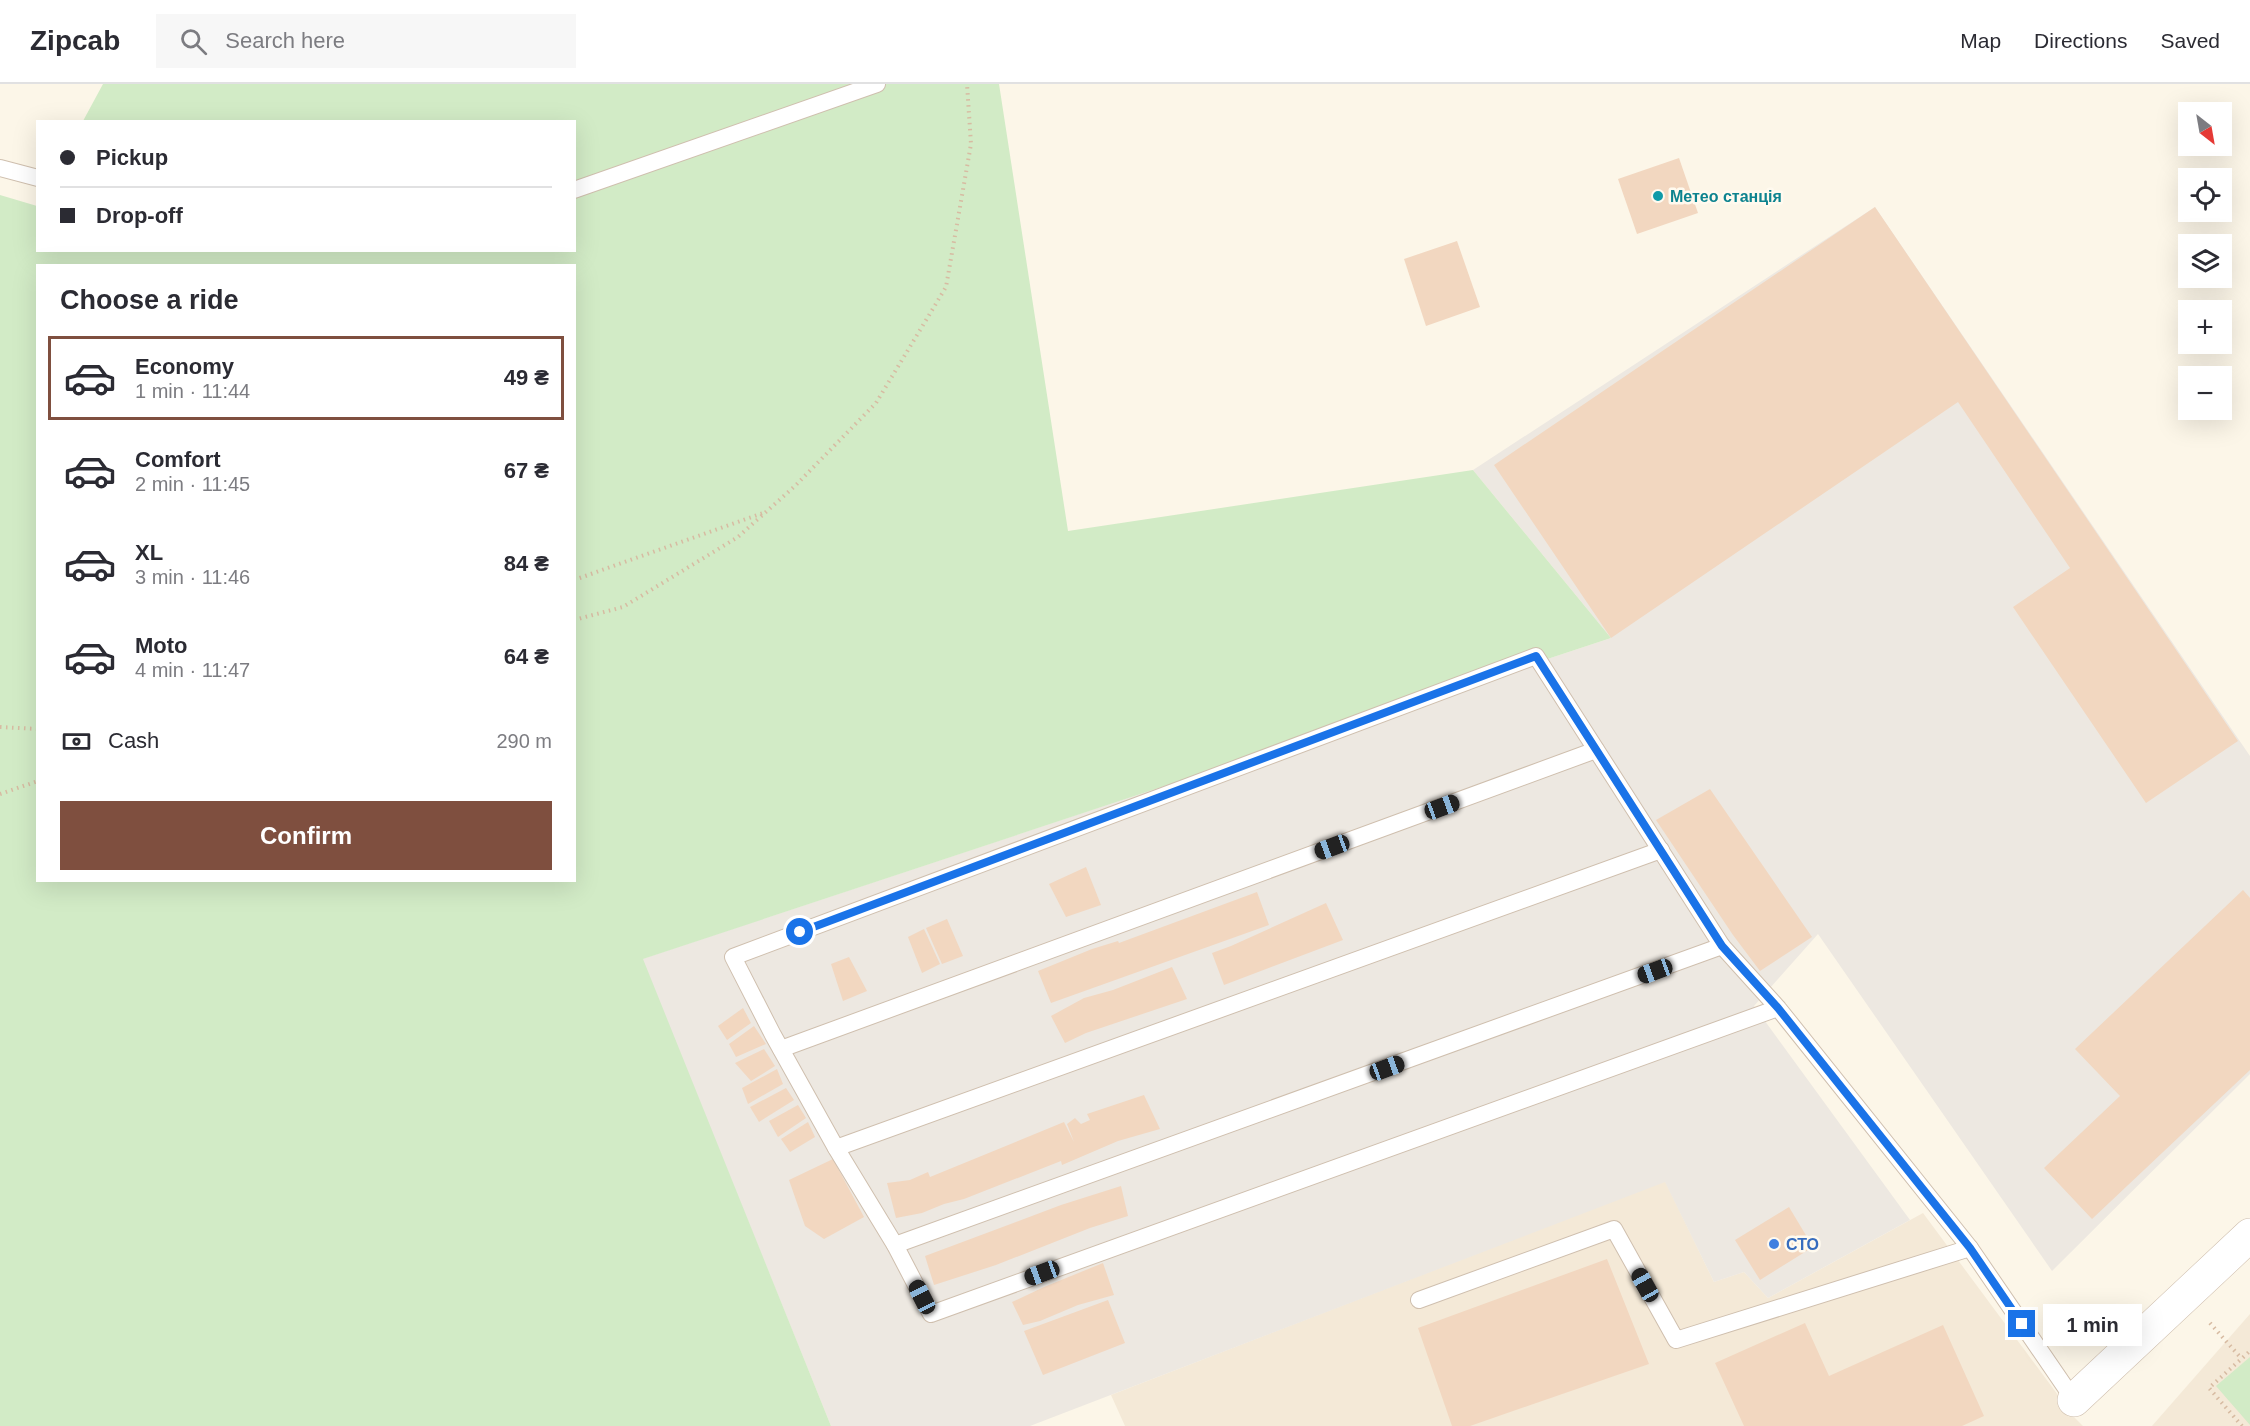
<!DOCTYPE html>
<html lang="en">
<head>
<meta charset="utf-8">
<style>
	body { margin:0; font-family:Helvetica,sans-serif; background:#f7f7f7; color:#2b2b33; height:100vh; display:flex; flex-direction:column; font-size:22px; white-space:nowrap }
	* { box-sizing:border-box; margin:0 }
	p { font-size:20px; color:#7c7c81 }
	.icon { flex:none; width:33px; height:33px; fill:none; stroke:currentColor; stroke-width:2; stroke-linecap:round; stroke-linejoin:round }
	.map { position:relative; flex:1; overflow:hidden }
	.drawer { position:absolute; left:36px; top:180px; width:540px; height:618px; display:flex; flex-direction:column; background:#fff; border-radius:0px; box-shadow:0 6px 24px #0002 }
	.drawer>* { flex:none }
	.banner { position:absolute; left:36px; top:36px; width:540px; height:132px; border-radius:0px; box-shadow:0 6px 24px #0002; display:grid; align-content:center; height:132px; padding:0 24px; background:#fff }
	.needle { width:39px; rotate:149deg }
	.fabs { position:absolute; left:2178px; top:18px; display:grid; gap:12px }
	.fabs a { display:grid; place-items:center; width:54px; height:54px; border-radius:0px; background:#fff; box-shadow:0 6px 24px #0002; font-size:30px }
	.end { position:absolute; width:27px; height:27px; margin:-14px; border:8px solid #1a73e8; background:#fff; box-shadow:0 0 0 3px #fff }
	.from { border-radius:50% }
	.bubble { position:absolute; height:42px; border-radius:0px; background:#fff; box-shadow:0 6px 24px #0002; font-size:20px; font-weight:700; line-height:42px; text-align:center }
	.car { position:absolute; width:18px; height:36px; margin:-18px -9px; border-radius:8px; box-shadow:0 0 4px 2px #0007; background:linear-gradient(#222 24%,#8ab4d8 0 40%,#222 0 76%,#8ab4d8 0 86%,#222 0) }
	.banner b { display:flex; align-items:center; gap:21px; height:57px; font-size:22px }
	.banner b+b { border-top:2px solid #e1e1e2 }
	.banner i { width:15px; height:15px; background:#2b2b33 }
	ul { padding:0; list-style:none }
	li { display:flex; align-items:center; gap:18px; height:84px; margin:0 12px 9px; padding:0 12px; border:3px solid transparent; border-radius:0px }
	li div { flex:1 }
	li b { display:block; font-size:22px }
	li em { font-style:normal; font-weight:700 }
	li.on { border-color:#7f4f3f }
	li>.icon { width:54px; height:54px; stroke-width:1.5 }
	h2 { padding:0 24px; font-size:27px; line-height:72px }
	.pay { display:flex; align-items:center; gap:15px; height:66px; padding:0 24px; font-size:22px }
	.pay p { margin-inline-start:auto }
	.action { display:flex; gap:12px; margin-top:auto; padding:12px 24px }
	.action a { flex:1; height:69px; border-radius:0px; background:#7f4f3f; color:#fff; font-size:24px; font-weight:700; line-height:69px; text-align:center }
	header { display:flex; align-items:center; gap:36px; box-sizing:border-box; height:84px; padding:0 30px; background:#fff; border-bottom:2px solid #e1e1e2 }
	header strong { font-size:28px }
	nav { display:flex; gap:33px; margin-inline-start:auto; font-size:21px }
	.search { width:420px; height:54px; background:#f7f7f7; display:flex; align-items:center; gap:15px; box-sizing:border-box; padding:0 21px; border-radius:0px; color:#7c7c81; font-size:22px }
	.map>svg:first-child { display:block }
	.residential { fill:#f4e9d7 }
	.industrial { fill:#ede8e1 }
	.green { fill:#d2ebc6; fill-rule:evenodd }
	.building { fill:#f2d7c0 }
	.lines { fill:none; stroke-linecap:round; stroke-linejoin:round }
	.lane-casing { stroke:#cfbfae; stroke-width:18 }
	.street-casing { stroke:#cfbfae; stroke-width:34 }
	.path { stroke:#d7bba2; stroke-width:4; stroke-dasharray:1.5 4.5; stroke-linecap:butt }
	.lane { stroke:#fff; stroke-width:16 }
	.street { stroke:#fff; stroke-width:33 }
	.route { stroke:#1a73e8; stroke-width:8 }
	.culture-dot { fill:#0f9aa8; stroke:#fffaef; stroke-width:2 }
	.shop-dot { fill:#3f7fe0; stroke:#fffaef; stroke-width:2 }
	.labels { text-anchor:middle; stroke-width:5; stroke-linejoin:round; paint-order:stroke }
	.culture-label { font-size:16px; font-weight:bold; fill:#0d838f; stroke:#fffaef; text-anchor:start }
	.shop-label { font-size:16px; font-weight:bold; fill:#366cbe; stroke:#fffaef; text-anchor:start }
</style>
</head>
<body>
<header>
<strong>Zipcab</strong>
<div class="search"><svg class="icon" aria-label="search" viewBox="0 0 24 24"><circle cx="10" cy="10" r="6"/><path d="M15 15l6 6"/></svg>Search here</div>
<nav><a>Map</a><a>Directions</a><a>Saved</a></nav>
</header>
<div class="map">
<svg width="2250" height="1342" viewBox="0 0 2250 1342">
	<rect width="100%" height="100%" fill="#fcf6e8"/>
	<g class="residential">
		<path d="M1665 1097 1714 1198 1744 1188 1768 1214 1923 1129 2075 1334 2083 1342H1125L1111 1311Z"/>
		<path d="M2250 1230V1342H2152Z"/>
	</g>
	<path class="industrial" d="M1875 123 2250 672V990L2052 1187 1818 850 1754 922 1910 1136 1768 1214 1744 1188 1714 1198 1665 1098 1030 1342H831L642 875 1611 554 1473 386Z"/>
	<g class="green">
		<path d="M103 0H999L1068 447 1473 386 1611 554 643 875 831 1342H0V111L37 122 38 166H574V38L83 37ZM38 182H574V796H38Z"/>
		<path d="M2250 1273V1341L2216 1302Z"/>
	</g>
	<g class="building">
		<path d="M1679 74 1698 129 1637 150 1618 95Z"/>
		<path d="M1875 123 2238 657 2146 719 2013 523 2070 484 1958 318 1611 554 1494 381Z"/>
		<path d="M1457 157 1480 223 1426 242 1404 175Z"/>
		<path d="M1710 705 1812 853 1760 887 1733 851 1656 736Z"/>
		<path d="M1086 783 1101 821 1066 833 1049 800Z"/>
		<path d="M2243 806 2250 814V986L2092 1135 2044 1084 2120 1012 2075 965Z"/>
		<path d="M1257 808 1269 841 1051 919 1038 887 1092 865 1118 857 1119 859Z"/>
		<path d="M1326 819 1343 856 1224 901 1212 869 1231 862Z"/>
		<path d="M947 835 963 872 942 880 926 844Z"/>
		<path d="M924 845 940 880 922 889 908 853Z"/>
		<path d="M849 873 867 907 843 917 831 880Z"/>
		<path d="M1172 883 1187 915 1086 949 1065 959 1051 932 1084 914 1113 906Z"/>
		<path d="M743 924 751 939 727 956 718 942Z"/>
		<path d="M754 942 766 960 736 973 729 960Z"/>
		<path d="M764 965 775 982 751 997 735 979Z"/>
		<path d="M777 985 783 1000 748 1020 742 1004Z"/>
		<path d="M786 1004 794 1016 759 1038 750 1023Z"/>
		<path d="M1144 1011 1160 1045 1118 1057 1062 1081 1061 1077 964 1115 944 1120 922 1129 896 1134 887 1099 910 1096 928 1088 930 1093 1064 1038 1074 1058 1067 1040 1075 1034 1081 1040 1090 1036 1087 1030Z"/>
		<path d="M798 1021 806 1034 778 1053 769 1037Z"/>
		<path d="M808 1038 815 1053 790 1068 781 1055Z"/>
		<path d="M833 1075 864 1133 824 1155 805 1142 789 1096Z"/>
		<path d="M1121 1102 1128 1132 1090 1144 996 1181 934 1201 925 1172 1061 1121Z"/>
		<path d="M1789 1123 1813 1163 1760 1196 1735 1156Z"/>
		<path d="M1607 1175 1649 1280 1470 1342H1452L1418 1244Z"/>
		<path d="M1103 1179 1114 1211 1078 1221 1040 1237 1023 1241 1012 1218 1044 1203Z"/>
		<path d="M1108 1216 1125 1259 1043 1291 1024 1247Z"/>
		<path d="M1805 1239 1829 1292 1943 1241 1984 1332 1962 1342H1744L1715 1279Z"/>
	</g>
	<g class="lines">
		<g class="lane-casing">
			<g id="lane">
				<path d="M0 84 38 94"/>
				<path d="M574 106 877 0"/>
				<path d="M1778 924 931 1230 895 1161 836 1064 773 951 733 873 1536 572 1722 862 1778 924 1970 1164 2074 1316"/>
				<path d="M781 965 1596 666"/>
				<path d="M836 1064 1661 766"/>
				<path d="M895 1161 1722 862"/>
				<path d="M1419 1216 1614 1145 1676 1256 1970 1164"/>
			</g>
		</g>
		<g class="street-casing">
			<path id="street" d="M2074 1316 2250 1151"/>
		</g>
		<g class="path">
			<path d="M574 496 766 428"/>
			<path d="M574 536 623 523 738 453 795 402 876 319 946 203 971 60 967 0"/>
			<path d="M0 643 38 645"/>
			<path d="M0 710 38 697"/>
			<path d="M2210 1239 2241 1274"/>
			<path d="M2242 1342 2209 1304 2250 1267"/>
		</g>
		<use href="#lane" class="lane"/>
		<use href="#street" class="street"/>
	</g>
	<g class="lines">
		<path class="route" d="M800 848 1536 572 1722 862 1778 924 1970 1164 2022 1240"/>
	</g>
	<circle class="culture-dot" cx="1658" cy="112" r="6"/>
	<circle class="shop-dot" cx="1774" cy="1160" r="6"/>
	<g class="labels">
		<g class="culture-label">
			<text x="1670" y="118">Метео станція</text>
		</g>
		<g class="shop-label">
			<text x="1786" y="1166">СТО</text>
		</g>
	</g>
</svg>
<div class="fabs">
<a><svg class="needle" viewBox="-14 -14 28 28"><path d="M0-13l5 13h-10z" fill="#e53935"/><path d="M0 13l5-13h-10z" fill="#7c7c81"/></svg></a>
<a><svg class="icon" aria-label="locate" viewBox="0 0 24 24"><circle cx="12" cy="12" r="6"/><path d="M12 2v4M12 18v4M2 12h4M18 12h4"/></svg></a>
<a><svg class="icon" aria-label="layers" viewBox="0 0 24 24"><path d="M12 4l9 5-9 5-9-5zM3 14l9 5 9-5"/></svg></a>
<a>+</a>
<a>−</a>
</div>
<i class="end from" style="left:800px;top:848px"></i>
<i class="end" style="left:2022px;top:1240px"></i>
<div class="bubble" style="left:2043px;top:1220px;width:99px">1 min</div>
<i class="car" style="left:1442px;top:723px;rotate:70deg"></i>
<i class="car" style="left:1332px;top:763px;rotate:250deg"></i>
<i class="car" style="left:1655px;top:887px;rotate:250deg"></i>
<i class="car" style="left:1387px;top:984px;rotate:70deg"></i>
<i class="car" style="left:1042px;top:1189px;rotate:250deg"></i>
<i class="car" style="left:1645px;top:1201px;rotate:331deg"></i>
<i class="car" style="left:922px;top:1213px;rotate:333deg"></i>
<div class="banner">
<b><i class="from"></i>Pickup</b>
<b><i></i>Drop-off</b>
</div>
<section class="drawer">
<h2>Choose a ride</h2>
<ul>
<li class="on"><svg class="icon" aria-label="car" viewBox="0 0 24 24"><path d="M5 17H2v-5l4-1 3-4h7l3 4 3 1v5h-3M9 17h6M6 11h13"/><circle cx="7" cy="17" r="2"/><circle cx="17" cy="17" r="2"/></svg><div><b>Economy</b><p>1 min · 11:44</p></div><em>49 ₴</em></li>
<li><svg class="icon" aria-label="car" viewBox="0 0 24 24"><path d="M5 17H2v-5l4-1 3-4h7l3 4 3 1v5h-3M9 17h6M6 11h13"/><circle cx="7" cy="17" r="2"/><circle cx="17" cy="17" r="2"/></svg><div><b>Comfort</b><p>2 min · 11:45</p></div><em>67 ₴</em></li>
<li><svg class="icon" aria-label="car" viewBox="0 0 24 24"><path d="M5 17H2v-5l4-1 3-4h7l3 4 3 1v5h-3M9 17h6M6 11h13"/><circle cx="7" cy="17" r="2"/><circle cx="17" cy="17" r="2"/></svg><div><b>XL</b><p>3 min · 11:46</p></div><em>84 ₴</em></li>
<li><svg class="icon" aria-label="car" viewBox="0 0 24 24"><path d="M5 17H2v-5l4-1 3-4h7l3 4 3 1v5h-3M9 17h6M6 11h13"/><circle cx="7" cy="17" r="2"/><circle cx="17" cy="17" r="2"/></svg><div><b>Moto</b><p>4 min · 11:47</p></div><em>64 ₴</em></li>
</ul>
<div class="pay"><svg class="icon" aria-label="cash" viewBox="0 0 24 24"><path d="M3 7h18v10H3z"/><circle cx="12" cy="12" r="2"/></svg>Cash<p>290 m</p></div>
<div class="action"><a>Confirm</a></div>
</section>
</div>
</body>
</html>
